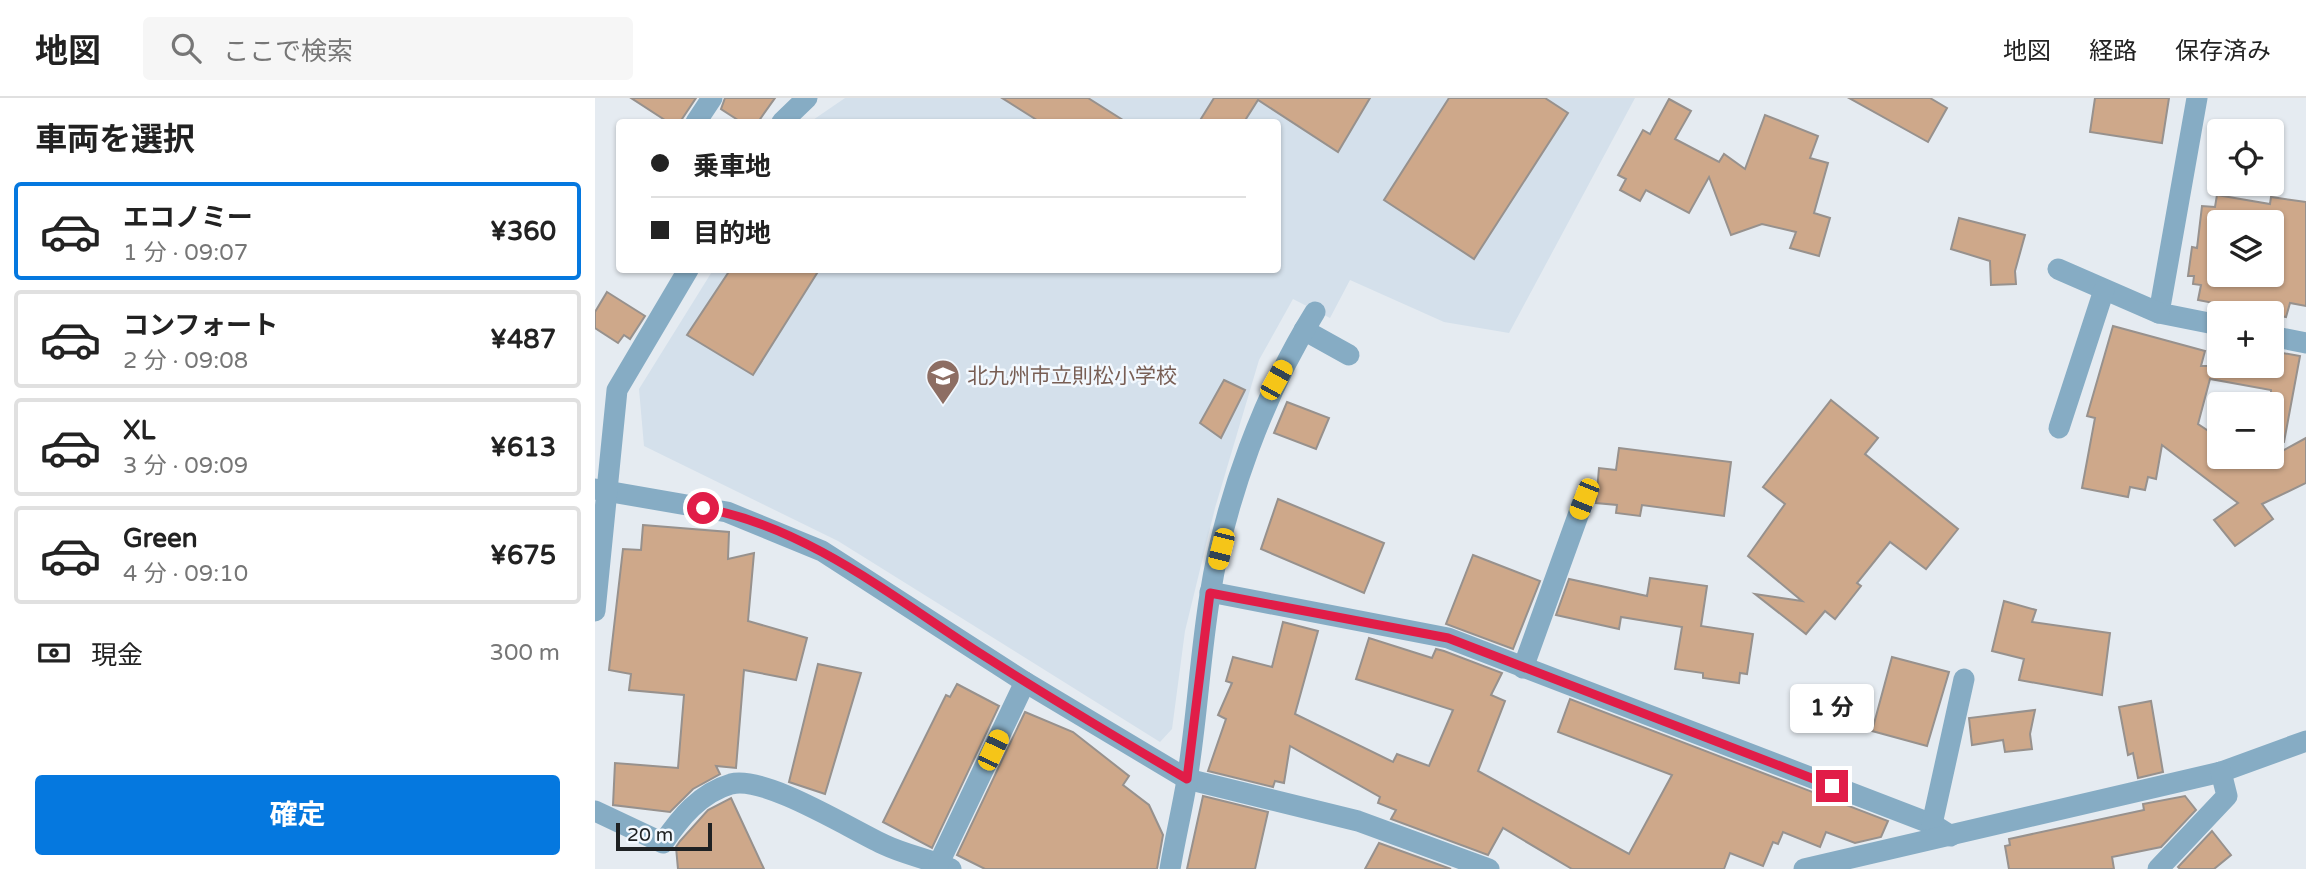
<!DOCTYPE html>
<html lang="ja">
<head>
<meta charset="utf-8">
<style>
	body { margin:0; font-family:"Varela Round","Noto Sans JP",sans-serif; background:#f6f6f6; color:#222; height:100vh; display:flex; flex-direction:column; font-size:26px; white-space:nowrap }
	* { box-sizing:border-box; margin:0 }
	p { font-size:23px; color:#767676 }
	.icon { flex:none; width:38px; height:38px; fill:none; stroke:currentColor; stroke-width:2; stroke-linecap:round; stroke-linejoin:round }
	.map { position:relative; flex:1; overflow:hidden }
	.panel { display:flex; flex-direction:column; background:#fff; width:595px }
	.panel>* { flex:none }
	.guide { position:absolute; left:21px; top:21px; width:665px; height:154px; border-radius:7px; box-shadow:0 2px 5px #0004; display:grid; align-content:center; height:154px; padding:0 35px; background:#fff }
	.buttons { position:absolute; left:1612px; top:21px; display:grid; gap:14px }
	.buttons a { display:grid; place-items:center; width:77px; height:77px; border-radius:7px; background:#fff; box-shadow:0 2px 5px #0004; font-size:35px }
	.scale { position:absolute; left:21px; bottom:18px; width:96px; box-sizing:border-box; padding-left:7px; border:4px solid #1e2123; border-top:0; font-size:19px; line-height:24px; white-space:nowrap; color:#1e2123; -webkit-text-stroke:5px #f2f8fe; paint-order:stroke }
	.end { position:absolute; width:32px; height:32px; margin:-16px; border:9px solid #e11d48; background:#fff; box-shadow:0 0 0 4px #fff }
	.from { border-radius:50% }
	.bubble { position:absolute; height:49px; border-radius:7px; background:#fff; box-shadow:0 2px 5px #0004; font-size:23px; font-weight:700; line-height:49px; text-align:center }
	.car { position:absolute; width:21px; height:42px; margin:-21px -10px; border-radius:9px; box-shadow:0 0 5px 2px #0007; background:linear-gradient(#f5c518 24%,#345 0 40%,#f5c518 0 76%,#345 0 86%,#f5c518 0) }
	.guide b { display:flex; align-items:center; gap:24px; height:66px; font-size:26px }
	.guide b+b { border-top:2px solid #e0e0e0 }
	.guide i { width:18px; height:18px; background:#222 }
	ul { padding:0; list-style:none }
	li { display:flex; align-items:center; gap:21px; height:98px; margin:0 14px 10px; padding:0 21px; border:4px solid #e0e0e0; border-radius:7px }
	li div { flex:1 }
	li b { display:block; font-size:26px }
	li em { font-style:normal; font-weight:700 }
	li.selected { border-color:#0578df }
	li>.icon { width:63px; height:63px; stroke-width:1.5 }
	h2 { padding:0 35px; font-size:32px; line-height:84px }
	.pay { display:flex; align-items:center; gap:18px; height:77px; padding:0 35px; font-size:26px }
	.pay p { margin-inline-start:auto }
	.action { display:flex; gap:14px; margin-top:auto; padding:14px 35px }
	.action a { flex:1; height:80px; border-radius:7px; background:#0578df; color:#fff; font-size:28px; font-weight:700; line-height:80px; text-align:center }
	header { display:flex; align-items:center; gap:42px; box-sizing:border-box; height:98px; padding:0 35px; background:#fff; border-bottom:2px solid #e0e0e0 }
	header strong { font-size:33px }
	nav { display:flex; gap:38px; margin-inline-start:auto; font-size:24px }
	.search { width:490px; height:63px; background:#f6f6f6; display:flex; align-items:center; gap:18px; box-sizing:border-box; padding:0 24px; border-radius:7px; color:#767676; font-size:26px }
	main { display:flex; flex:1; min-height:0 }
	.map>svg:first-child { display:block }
	.built { fill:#d4e0eb }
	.building { fill:#cea88a; stroke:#97918d; stroke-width:2; fill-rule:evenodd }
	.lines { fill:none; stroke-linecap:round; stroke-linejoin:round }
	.minor { stroke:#86acc4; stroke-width:21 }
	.route { stroke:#e11d48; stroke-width:9 }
	.labels { text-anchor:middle; stroke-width:5; stroke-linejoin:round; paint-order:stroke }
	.education-label { font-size:21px; fill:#785e54; stroke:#f2f8fe; text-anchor:start }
</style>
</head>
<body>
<header>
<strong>地図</strong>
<div class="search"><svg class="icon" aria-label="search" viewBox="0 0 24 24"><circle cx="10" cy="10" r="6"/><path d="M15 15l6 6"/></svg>ここで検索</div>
<nav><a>地図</a><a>経路</a><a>保存済み</a></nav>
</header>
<main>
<section class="panel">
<h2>車両を選択</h2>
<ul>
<li class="selected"><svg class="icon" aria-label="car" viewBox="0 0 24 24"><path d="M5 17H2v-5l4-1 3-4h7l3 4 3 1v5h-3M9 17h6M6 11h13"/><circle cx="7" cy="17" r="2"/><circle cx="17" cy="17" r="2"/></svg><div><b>エコノミー</b><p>1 分 · 09:07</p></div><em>¥360</em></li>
<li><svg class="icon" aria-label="car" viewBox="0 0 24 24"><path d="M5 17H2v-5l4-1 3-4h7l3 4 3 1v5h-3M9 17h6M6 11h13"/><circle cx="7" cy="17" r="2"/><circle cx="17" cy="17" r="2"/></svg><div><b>コンフォート</b><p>2 分 · 09:08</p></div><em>¥487</em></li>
<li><svg class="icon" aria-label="car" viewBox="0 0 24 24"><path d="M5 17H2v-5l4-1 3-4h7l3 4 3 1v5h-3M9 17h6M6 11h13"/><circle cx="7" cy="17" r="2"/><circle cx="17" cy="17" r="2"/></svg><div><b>XL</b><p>3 分 · 09:09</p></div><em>¥613</em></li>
<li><svg class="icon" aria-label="car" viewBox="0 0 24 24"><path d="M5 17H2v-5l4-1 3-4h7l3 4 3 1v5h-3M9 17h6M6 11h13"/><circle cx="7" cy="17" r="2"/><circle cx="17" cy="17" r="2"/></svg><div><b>Green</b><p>4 分 · 09:10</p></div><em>¥675</em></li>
</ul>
<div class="pay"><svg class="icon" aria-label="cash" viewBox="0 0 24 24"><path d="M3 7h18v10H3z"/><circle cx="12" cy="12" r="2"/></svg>現金<p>300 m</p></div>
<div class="action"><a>確定</a></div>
</section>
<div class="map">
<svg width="1711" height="771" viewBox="0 0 1711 771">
	<rect width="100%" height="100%" fill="#e5ebf1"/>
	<path class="built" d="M250 0H1040L914 235 849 224 755 182 735 220 698 201 664 262 620 410 590 533 577 631 565 644 243 443 49 348 44 291 118 172H682V24H215Z"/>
	<g class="building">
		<path d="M36 0H101L85 24H73Z"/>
		<path d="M130 0H180L163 24H146L126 11Z"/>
		<path d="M407 0H493L531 24H445Z"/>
		<path d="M619 0H775L743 54 663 2 649 24H604Z"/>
		<path d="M854 0H950L973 15 879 161 789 102Z"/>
		<path d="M1254 0H1335L1352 10 1333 44Z"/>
		<path d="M1500 0H1574L1567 45 1495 34Z"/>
		<path d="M1074 1 1096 13 1080 41 1124 64 1129 56 1150 71 1170 17 1223 38 1215 60 1233 65 1219 115 1235 120 1224 158 1195 150 1201 134 1167 126 1136 137 1114 79 1094 115 1051 92 1045 103 1025 92 1031 81 1023 77 1048 32 1055 36Z"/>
		<path d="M1622 97 1675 106 1676 99 1711 104V208L1695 205 1691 219 1603 202 1606 187 1598 186 1599 178H1593L1597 149 1602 150 1607 108 1620 109ZM1624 124H1676V177H1624Z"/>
		<path d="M1364 120 1430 137 1420 173 1421 186 1396 187 1395 163 1356 151Z"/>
		<path d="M135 172H224L158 277 92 237Z"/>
		<path d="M12 194 50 218 35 241 29 237 23 245 0 230V214Z"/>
		<path d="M1518 228 1610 253 1606 268H1676V253L1705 258 1689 344 1676 343V292L1615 281 1603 326 1624 340V359H1676L1711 340V385L1667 406 1678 421 1640 448 1619 422 1643 405 1567 347 1561 381 1553 379 1550 392 1535 389 1533 399 1487 390 1500 320 1492 318Z"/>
		<path d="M629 282 650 292 626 340 605 325Z"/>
		<path d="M1236 302 1283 340 1270 356 1363 431 1331 471 1295 444 1262 485 1266 488 1240 521 1230 513 1211 536 1160 496 1207 503 1153 458 1190 406 1168 389Z"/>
		<path d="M692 304 734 320 721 351 679 335Z"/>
		<path d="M1024 350 1136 364 1129 418 1047 407 1045 418 1021 415 1022 407 1001 405 1004 370 1021 372Z"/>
		<path d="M683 401 789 445 769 495 666 451Z"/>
		<path d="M48 427 134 434 133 461 159 455 153 523 212 540 201 582 149 572 141 670 121 668 125 676 98 691 75 714 18 707 20 665 83 670 89 597 34 592 36 576 14 572 28 451 46 452Z"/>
		<path d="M878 457 945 483 918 551 851 526Z"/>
		<path d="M1055 480 1112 488 1106 528 1158 536 1152 576 1145 575 1144 585 1108 580V575L1080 571 1087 529 1026 519 1024 531 961 517 974 481 1052 498Z"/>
		<path d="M1409 503 1441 512 1437 524 1515 535 1507 597 1424 582 1429 561 1397 553Z"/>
		<path d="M688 524 723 533 700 616 798 664 802 656 834 668 858 612 761 581 774 540 837 560 841 551 849 553 907 575 896 597 910 603 883 673 1034 756 1077 677 963 634 975 601 1293 723 1286 739 1260 745 1231 734 1225 749 1188 734 1183 746 1178 744 1168 768 1135 755 1129 771H977L908 730 893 757 796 721 801 712 783 705 785 699 695 648 689 685 680 683 678 689 613 673 631 621 623 617 637 585 631 583 638 559 677 569Z"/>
		<path d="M1297 559 1354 574 1332 648 1277 633Z"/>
		<path d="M223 566 266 575 230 696 194 684Z"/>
		<path d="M362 586 404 608 337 750 288 724 351 597 355 599Z"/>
		<path d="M1556 603 1568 674 1543 680 1538 655 1533 657 1524 609Z"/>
		<path d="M1440 612 1435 636 1437 651 1410 654 1408 642 1377 647 1374 620Z"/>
		<path d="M430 614 478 634 534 678 528 687 554 707 568 737 562 771H390L362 757Z"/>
		<path d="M608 698 673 714 660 771H592Z"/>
		<path d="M1590 698 1601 712 1566 749 1517 759 1519 771H1414L1410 748 1415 747 1414 741 1549 712 1548 706Z"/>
		<path d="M136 700 169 771H83L81 749 85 743 113 712Z"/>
		<path d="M1617 733 1636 757 1619 771H1585L1583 769Z"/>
		<path d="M784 745 856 771H770Z"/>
	</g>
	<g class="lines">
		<g class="minor">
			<path d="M1602 0 1564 215 1624 227"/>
			<path d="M101 24 117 0"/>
			<path d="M187 24 212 0"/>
			<path d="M1463 171 1564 215"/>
			<path d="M709 232 754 257"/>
			<path d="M1676 238 1711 245"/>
			<path d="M1464 330 1509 192"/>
			<path d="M0 391 132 414 227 453 430 584 592 681 763 723 894 771"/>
			<path d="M615 494 853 540 1337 726 1356 738"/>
			<path d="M0 513 22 292 93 172"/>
			<path d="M928 570 989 401"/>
			<path d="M0 713 68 745C85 720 105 695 136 686 170 677 257 732 290 747 311 757 335 761 356 771"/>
			<path d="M1337 726 1369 581"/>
			<path d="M344 765 430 584"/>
			<path d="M575 771C580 741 587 712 592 682 602 621 605 558 615 497 630 401 669 296 720 214"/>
			<path d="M1209 771 1626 674 1711 643"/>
			<path d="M1563 771 1632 698 1626 674"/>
		</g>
	</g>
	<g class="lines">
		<path class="route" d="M108 410C210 428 298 499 383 554 452 598 522 640 592 681L615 495 853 540 1237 688"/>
	</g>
	<defs>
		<g id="school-pin" transform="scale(1.75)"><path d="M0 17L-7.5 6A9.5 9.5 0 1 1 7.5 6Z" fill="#8d6e63" stroke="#f2f8fe"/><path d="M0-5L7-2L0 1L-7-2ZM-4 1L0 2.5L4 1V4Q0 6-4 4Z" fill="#fff"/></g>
	</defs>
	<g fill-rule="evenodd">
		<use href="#school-pin" x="348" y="278"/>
	</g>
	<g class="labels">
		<g class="education-label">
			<text x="372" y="285">北九州市立則松小学校</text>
		</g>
	</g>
</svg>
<div class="buttons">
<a><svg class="icon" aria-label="locate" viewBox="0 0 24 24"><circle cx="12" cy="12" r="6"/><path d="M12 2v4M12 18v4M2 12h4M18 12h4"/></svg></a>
<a><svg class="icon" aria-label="layers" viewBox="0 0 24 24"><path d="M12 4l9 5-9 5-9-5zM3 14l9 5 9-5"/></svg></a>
<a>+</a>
<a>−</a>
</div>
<div class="scale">20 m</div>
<i class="end from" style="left:108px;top:410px"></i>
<i class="end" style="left:1237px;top:688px"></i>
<div class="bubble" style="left:1195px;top:586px;width:84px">1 分</div>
<i class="car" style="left:681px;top:282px;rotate:29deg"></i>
<i class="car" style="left:989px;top:401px;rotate:202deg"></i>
<i class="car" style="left:626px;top:451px;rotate:194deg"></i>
<i class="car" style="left:398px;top:652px;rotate:25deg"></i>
<div class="guide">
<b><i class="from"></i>乗車地</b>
<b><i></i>目的地</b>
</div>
</div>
</main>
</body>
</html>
